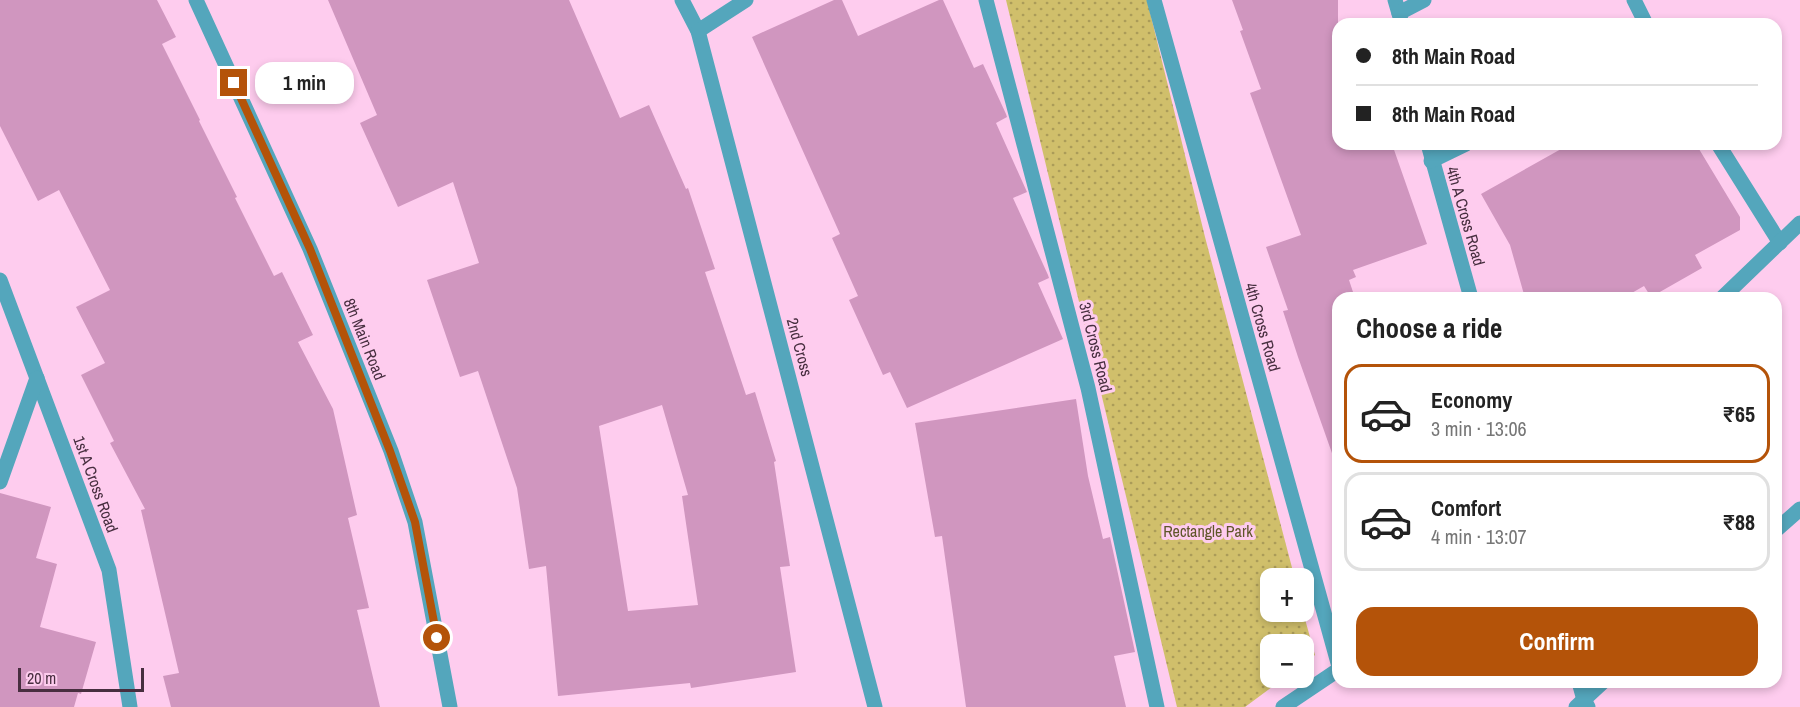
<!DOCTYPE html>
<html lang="en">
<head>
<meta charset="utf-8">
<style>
	body { margin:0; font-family:"Archivo Narrow",sans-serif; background:#f6f6f6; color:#222; height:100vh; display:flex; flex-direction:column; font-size:22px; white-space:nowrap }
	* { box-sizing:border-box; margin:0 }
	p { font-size:20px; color:#767676 }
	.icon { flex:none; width:33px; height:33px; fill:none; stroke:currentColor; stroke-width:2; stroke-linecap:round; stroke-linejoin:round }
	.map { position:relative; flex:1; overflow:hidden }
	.side { position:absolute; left:1332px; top:292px; width:450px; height:396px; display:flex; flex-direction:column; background:#fff; border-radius:18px; box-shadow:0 3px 9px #0003 }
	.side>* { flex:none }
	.guide { position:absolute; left:1332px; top:18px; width:450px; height:132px; border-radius:18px; box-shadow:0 3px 9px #0003; display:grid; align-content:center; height:132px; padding:0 24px; background:#fff }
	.controls { position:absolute; left:1260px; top:568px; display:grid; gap:12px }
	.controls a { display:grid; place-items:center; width:54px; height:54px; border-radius:12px; background:#fff; box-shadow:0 3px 9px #0003; font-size:30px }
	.scale { position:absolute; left:18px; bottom:15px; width:126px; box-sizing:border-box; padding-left:6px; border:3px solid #472e3f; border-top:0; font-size:16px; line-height:21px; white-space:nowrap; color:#472e3f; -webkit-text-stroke:4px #feccee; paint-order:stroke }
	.end { position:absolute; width:27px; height:27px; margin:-14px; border:8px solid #b45309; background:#fff; box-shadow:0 0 0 3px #fff }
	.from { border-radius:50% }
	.bubble { position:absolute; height:42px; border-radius:18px; background:#fff; box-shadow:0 3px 9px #0003; font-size:20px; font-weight:700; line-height:42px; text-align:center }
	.guide b { display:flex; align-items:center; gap:21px; height:57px; font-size:22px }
	.guide b+b { border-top:2px solid #e0e0e0 }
	.guide i { width:15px; height:15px; background:#222 }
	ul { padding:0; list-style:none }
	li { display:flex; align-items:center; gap:18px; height:99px; margin:0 12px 9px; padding:0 12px; border:3px solid #e0e0e0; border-radius:18px }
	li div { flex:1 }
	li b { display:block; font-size:22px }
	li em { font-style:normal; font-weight:700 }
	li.selected { border-color:#b45309 }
	li>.icon { width:54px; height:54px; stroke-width:1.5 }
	h2 { padding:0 24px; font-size:27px; line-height:72px }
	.action { display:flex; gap:12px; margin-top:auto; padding:12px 24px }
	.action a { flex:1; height:69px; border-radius:18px; background:#b45309; color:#fff; font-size:24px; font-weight:700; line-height:69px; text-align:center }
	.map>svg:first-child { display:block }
	.park { fill:url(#park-dots) }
	.building { fill:#d096bf; fill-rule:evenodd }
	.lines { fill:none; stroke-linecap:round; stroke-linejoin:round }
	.minor { stroke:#54a6bc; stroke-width:15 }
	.tertiary { stroke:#54a6bc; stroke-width:15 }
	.route { stroke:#b45309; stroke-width:8 }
	.labels { text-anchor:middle; stroke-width:6; stroke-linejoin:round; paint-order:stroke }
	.street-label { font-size:16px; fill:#472e3f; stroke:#feccee }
	.park-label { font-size:16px; fill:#5f5629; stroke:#feccee }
</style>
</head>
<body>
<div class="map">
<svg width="1800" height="707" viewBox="0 0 1800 707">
	<defs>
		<pattern id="park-dots" width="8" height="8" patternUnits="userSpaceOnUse" patternTransform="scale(1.5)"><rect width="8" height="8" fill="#d0bf6b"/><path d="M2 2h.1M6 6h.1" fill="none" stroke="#ab9c59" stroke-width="1.8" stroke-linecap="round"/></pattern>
	</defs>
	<rect width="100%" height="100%" fill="#feccee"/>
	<path class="park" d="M1006 0H1147L1205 237 1295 579H1270V612H1303L1315 655 1304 664V645H1270V678H1284L1245 707H1177Z"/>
	<g class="building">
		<path d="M0 0H157L176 37 162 44 200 120 199 121 237 197 235 198 274 276 282 272 313 335 298 342 333 409 357 515 348 518 369 608 357 610 380 707H171L163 676 179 673 141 510 145 509 110 443 114 441 81 375 105 363 76 307 110 290 59 190 38 201 0 126Z"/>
		<path d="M328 0H569L620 118 649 105 686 189 688 188 715 269 705 272 746 395 755 392 776 461 774 462 790 566 780 567 796 672 691 688 690 683 558 696 546 566 529 569 517 488 478 371 460 377 427 280 479 263 453 182 398 207 360 123 377 115ZM662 405 688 495 682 496 698 605 628 611 599 426Z"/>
		<path d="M834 0H842L858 36 939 0H943L974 68 983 64 1006 114 1007 117 996 123 1027 192 1013 198 1048 275 1049 278 1038 283 1063 339 907 408 890 372 883 375 849 300 858 296 832 238 840 234 752 37Z"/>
		<path d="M1232 0H1338V144H1392L1427 244 1353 270 1356 277 1349 280 1355 298H1338V456H1333L1298 357 1283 311 1288 310 1266 247 1301 235 1250 93 1261 89 1240 31 1243 30Z"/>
		<path d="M1570 144H1696L1740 217V230L1695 255 1702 268 1651 297 1644 286 1623 298H1525L1510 245 1481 194Z"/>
		<path d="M1076 399 1088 476 1103 539 1110 537 1135 652 1114 656 1126 707H966L942 536 935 537 915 423Z"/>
		<path d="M0 493 51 507 36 558 57 564 40 627 96 642 81 694 78 693 74 707H0Z"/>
	</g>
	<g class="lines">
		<g class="minor">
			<path d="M682 0 698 31 875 707"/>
			<path d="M986 0 1088 388 1157 707"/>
			<path d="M1154 0 1338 663"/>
			<path d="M1395 0 1402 24"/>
			<path d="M1634 0 1646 24"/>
			<path d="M1399 13 1424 0"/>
			<path d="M698 31 746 0"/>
			<path d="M1428 144 1471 298"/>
			<path d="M1718 144 1780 243"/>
			<path d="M1431 161 1466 144"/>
			<path d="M0 280 109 570 130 707"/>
			<path d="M1722 298 1800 223"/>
			<path d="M0 482 37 378"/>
			<path d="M1776 530 1800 509"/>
			<path d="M1579 682 1584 700 1588 707"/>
			<path d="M1283 707 1338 670"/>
			<path d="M1576 707 1603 682"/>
		</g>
		<path class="tertiary" d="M196 0 310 249 391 451 415 522 450 707"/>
	</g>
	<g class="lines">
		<path class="route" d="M234 83 310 249 390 451 415 522 437 638"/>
	</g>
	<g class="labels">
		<g class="street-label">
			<text transform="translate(1466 216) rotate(74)" y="6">4th A Cross Road</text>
			<text transform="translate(1263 327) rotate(74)" y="6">4th Cross Road</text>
			<text transform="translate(365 339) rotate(68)" y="6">8th Main Road</text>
			<text transform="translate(800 347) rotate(75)" y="6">2nd Cross</text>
			<text transform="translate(1096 347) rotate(76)" y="6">3rd Cross Road</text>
			<text transform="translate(96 484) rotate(70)" y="6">1st A Cross Road</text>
		</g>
		<g class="park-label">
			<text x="1208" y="537">Rectangle Park</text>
		</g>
	</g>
</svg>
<div class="controls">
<a>+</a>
<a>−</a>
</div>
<div class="scale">20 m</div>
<i class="end from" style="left:437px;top:638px"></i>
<i class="end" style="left:234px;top:83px"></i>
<div class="bubble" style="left:255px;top:62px;width:99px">1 min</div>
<div class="guide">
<b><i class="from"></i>8th Main Road</b>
<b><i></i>8th Main Road</b>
</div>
<section class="side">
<h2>Choose a ride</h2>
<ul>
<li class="selected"><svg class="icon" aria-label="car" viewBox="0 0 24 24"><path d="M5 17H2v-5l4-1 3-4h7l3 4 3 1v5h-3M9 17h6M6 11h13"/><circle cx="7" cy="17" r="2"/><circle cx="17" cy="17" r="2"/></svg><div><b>Economy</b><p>3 min · 13:06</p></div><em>₹65</em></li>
<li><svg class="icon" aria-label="car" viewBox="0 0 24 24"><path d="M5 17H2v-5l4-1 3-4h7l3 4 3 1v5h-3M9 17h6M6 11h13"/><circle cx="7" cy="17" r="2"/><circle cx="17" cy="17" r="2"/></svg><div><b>Comfort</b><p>4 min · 13:07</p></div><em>₹88</em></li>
</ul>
<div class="action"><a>Confirm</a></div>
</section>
</div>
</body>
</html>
